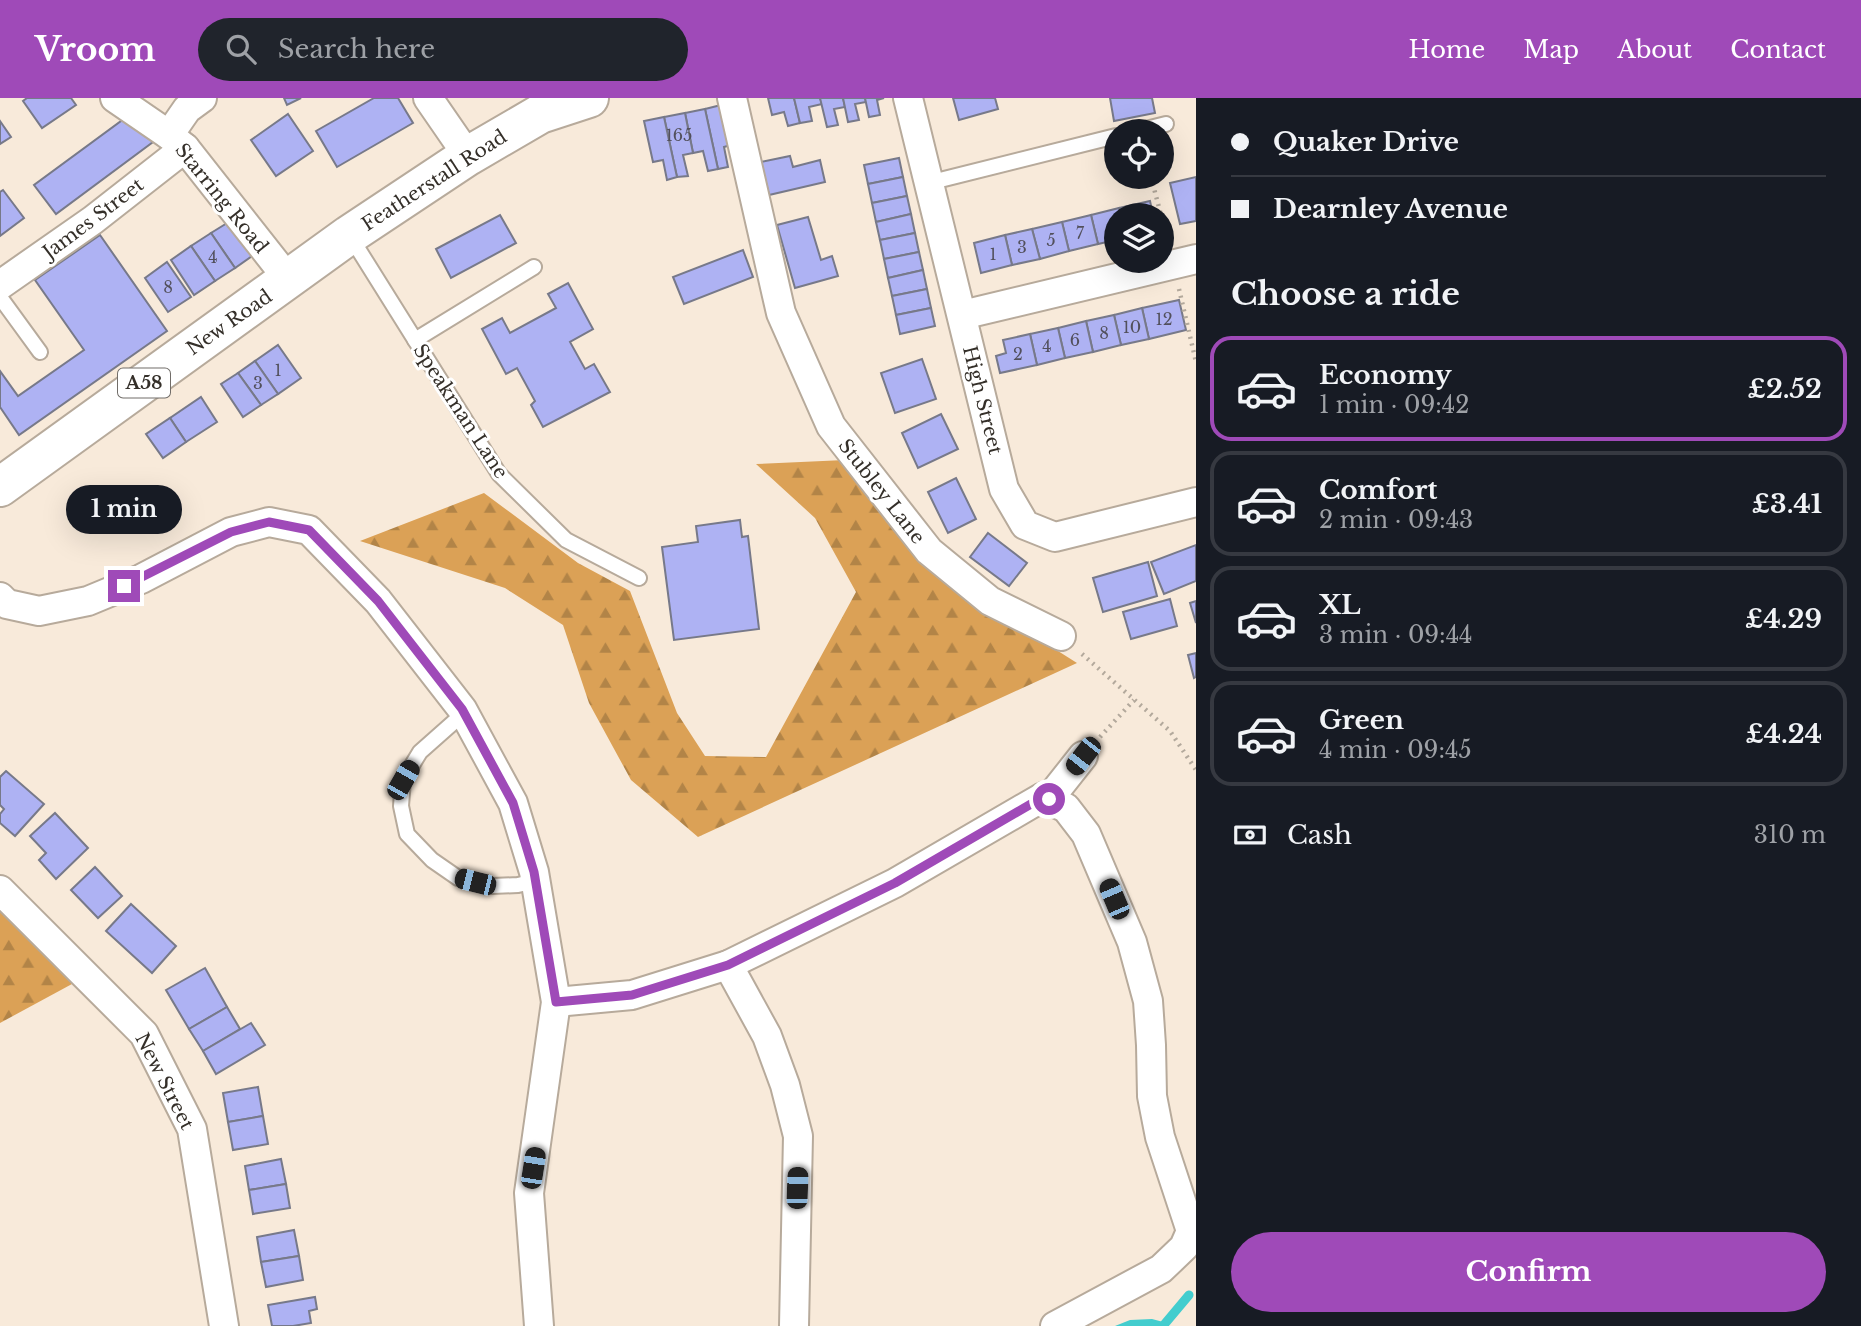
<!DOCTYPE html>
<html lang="en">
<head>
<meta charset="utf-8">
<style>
	body { margin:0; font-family:"Libre Baskerville",serif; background:#20242c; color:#f1f3f6; height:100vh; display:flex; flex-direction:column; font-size:26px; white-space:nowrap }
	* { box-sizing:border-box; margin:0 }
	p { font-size:23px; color:#9ea1a6 }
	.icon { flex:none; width:38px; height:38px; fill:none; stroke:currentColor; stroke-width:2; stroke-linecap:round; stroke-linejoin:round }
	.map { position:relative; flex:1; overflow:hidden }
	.sheet { display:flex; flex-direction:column; background:#171b24; width:665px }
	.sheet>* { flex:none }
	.guide { display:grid; align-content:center; height:154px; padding:0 35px; background:#171b24 }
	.tools { position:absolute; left:1104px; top:21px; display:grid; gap:14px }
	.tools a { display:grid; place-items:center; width:70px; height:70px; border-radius:50%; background:#171b24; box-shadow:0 7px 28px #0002; font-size:35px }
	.end { position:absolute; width:32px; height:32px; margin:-16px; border:9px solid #9f4ab8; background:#fff; box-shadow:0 0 0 4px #fff }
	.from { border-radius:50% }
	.bubble { position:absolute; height:49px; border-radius:24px; background:#171b24; box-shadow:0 7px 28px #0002; font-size:23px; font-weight:700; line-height:49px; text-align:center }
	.car { position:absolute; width:21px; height:42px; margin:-21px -10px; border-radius:9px; box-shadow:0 0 5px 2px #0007; background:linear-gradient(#222 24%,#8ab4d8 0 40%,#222 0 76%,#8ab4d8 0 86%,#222 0) }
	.guide b { display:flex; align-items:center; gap:24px; height:66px; font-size:26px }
	.guide b+b { border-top:2px solid #363941 }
	.guide i { width:18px; height:18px; background:#f1f3f6 }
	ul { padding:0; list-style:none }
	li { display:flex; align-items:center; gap:21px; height:105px; margin:0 14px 10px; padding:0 21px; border:4px solid #363941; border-radius:21px }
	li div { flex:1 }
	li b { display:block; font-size:26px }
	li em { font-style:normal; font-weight:700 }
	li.on { border-color:#9f4ab8 }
	li>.icon { width:63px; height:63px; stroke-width:1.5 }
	h2 { padding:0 35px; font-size:32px; line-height:84px }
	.pay { display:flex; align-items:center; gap:18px; height:77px; padding:0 35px; font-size:26px }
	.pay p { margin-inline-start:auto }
	.primary-button { display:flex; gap:14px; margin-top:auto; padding:14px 35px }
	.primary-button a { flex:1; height:80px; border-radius:42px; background:#9f4ab8; color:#fff; font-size:28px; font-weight:700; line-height:80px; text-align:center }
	header { display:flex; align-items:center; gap:42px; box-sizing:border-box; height:98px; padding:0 35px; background:#9f4ab8; color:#fff }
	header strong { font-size:33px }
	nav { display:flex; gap:38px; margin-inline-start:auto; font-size:24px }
	.search { width:490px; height:63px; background:#20242c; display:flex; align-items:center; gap:18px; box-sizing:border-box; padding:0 24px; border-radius:38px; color:#9ea1a6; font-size:26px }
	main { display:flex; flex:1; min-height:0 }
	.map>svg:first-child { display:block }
	.forest { fill:url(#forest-firs) }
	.water { fill:url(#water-waves) }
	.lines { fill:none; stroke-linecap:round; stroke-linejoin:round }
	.stream { stroke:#43cdce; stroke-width:9 }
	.building { fill:#aeb2f3; stroke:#777989; stroke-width:2 }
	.service-casing { stroke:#b7aa9b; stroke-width:18 }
	.minor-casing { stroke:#b7aa9b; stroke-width:32 }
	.trunk-casing { stroke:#b7aa9b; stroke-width:42 }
	.path { stroke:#b3a99c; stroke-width:4.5; stroke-dasharray:2 5; stroke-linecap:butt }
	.service { stroke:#fff; stroke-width:14 }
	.minor { stroke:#fff; stroke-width:28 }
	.trunk { stroke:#fff; stroke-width:38 }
	.route { stroke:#9f4ab8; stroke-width:9 }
	.labels { text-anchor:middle; stroke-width:6; stroke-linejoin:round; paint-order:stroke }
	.number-label { font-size:16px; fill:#52505c }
	.shield { fill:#fff; stroke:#716d69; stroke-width:2 }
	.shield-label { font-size:18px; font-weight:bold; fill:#342f29 }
	.street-label { font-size:19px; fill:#342f29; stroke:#fff }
</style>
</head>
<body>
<header>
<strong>Vroom</strong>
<div class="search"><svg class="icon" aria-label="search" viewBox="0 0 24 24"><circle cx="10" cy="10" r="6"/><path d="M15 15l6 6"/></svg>Search here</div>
<nav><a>Home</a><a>Map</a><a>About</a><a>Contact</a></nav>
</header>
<main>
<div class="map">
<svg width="1196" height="1228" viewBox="0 0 1196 1228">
	<defs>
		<pattern id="forest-firs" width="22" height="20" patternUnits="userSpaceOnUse" patternTransform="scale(1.75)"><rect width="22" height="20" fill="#dba156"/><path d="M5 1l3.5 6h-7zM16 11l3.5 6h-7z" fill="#b28447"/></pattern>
		<pattern id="water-waves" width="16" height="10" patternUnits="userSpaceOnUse" patternTransform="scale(1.75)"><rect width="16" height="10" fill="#43cdce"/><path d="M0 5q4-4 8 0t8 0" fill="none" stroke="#3bb0b1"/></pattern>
	</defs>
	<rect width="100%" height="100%" fill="#f8eada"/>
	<g class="forest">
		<path d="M845 362 996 514 1077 565 698 739 631 682 589 605 563 527 505 490 360 443 484 395 578 465 630 493 677 615 705 658 766 659 856 494 815 420 756 366Z"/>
		<path d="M0 812 72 886 0 925Z"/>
	</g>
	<path class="water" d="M1152 1221 1167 1225 1168 1228H1115L1130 1222Z"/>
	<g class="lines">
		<path class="stream" d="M1163 1228 1189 1197"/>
	</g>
	<g class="building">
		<path d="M27 0H71L76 7 42 30 23 3Z"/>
		<path d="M284 0H301L287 7Z"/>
		<path d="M374 0H398L413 25 337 69 316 33Z"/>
		<path d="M768 0H794L800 25 788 28 784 14 772 17Z"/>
		<path d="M794 0H820L822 6 809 9 812 23 800 25Z"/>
		<path d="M820 0H843L845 9 834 11 838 27 827 29Z"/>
		<path d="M843 0H865L866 4 855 6 859 22 848 24Z"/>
		<path d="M865 0H884L877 2 880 17 869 19Z"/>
		<path d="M953 0H995L998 11 959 22Z"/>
		<path d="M1110 0H1152L1155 15 1114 23Z"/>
		<path d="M725 6 734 46 724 49 728 69 718 71 705 11Z"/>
		<path d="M705 11 718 71 708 73 703 53 693 55 685 15Z"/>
		<path d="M132 15 153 44 56 116 34 87Z"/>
		<path d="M685 15 693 55 683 57 688 78 677 79 664 19Z"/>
		<path d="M288 16 313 53 276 78 251 42Z"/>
		<path d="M664 19 677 79 667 82 663 62 653 64 644 23Z"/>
		<path d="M0 23 11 39 0 46Z"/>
		<path d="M790 58 793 69 820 62 825 84 769 97 761 64Z"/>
		<path d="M899 60 903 79 868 86 864 67Z"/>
		<path d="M903 79 907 98 872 105 868 86Z"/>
		<path d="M1196 79V123L1180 126 1170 85Z"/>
		<path d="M3 92 24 120 0 138V94Z"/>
		<path d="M907 98 911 116 876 124 872 105Z"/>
		<path d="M1150 103 1153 117H1121L1119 110Z"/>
		<path d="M1119 110 1121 117H1116V142L1098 146 1091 117Z"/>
		<path d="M911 116 915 135 880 142 876 124Z"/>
		<path d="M500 117 516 145 451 180 436 151Z"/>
		<path d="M1091 117 1098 146 1069 153 1062 124Z"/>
		<path d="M808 119 821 162 832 158 838 178 795 190 777 127Z"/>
		<path d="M232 122 255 156 235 170 211 135Z"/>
		<path d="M1062 124 1069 153 1040 161 1032 131Z"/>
		<path d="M1032 131 1040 161 1012 167 1005 137Z"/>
		<path d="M211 135 235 170 215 183 191 148Z"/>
		<path d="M915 135 919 154 884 161 880 142Z"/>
		<path d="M100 137 167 233 19 337 0 309V273L18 298 84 252 35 182Z"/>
		<path d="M1005 137 1012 167 981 175 974 145Z"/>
		<path d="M191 148 215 183 194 197 171 162Z"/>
		<path d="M743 152 753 179 684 206 673 179Z"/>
		<path d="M919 154 923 172 888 180 884 161Z"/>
		<path d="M167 164 191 199 168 214 145 180Z"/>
		<path d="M923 172 927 191 892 198 888 180Z"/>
		<path d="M568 185 593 231 570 244 585 271 594 266 610 294 543 329 531 307 535 303 517 270 506 276 482 231 502 220 510 235 556 210 548 196Z"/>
		<path d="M927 191 931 210 896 217 892 198Z"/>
		<path d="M1179 202 1186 232 1149 241 1142 210Z"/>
		<path d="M931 210 935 228 900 236 896 217Z"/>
		<path d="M1142 210 1149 241 1121 247 1114 217Z"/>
		<path d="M1114 217 1121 247 1093 254 1086 223Z"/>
		<path d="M1086 223 1093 254 1065 260 1058 230Z"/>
		<path d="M1058 230 1065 260 1037 267 1030 236Z"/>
		<path d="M1030 236 1037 267 1000 275 996 258 1006 255 1003 242Z"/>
		<path d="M278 247 301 280 278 296 255 263Z"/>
		<path d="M922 261 936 301 895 315 881 275Z"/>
		<path d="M255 263 278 296 261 307 238 275Z"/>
		<path d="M238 275 261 307 243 319 221 286Z"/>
		<path d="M201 299 217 324 186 344 170 320Z"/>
		<path d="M941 316 958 351 918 370 902 335Z"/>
		<path d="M170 320 186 344 163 360 146 336Z"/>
		<path d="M956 380 976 421 948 435 928 394Z"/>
		<path d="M740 422 742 439 748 438 759 531 674 542 662 449 698 444 696 428Z"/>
		<path d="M988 435 1027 465 1009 488 970 459Z"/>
		<path d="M1196 447V483L1164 496 1151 464Z"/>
		<path d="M1148 464 1157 498 1103 514 1093 480Z"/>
		<path d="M1170 501 1177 528 1131 541 1123 514Z"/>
		<path d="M1196 503V525L1190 505Z"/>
		<path d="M1196 555V579L1194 580 1188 557Z"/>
		<path d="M6 673 44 706 15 738 0 725V716L4 711 0 707V679Z"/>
		<path d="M55 715 88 750 56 781 39 762 46 755 30 738Z"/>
		<path d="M95 769 122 798 98 820 71 792Z"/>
		<path d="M131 806 176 848 152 875 106 833Z"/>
		<path d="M205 870 227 909 189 931 166 892Z"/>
		<path d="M227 909 240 931 203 953 189 931Z"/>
		<path d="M251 925 265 947 216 976 203 953Z"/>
		<path d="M258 989 263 1018 228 1024 223 995Z"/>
		<path d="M263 1018 268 1046 233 1052 228 1024Z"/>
		<path d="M281 1061 286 1086 249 1092 245 1068Z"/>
		<path d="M286 1086 290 1110 253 1116 249 1092Z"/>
		<path d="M294 1132 299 1158 261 1164 257 1139Z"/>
		<path d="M299 1158 303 1182 266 1189 261 1164Z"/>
		<path d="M315 1199 317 1211 309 1213 311 1225 293 1228H272L268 1207Z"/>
	</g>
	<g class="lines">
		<g class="service-casing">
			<g id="service">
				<path d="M1138 33 1166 26"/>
				<path d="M928 85 1116 38"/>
				<path d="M350 138 499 376 566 442 639 480"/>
				<path d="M0 199 40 254"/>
				<path d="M415 242 534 169"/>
				<path d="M464 615 420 654 403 682 401 708 407 736 432 762 458 780 492 788 518 787 535 783"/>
			</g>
		</g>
		<g class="minor-casing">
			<g id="minor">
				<path d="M115 0 169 37 185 50 289 182"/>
				<path d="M428 0 468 58"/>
				<path d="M732 0 781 215 831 328 929 453 990 503 1061 538"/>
				<path d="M908 0 1004 391 1025 427 1055 439 1196 404"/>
				<path d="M169 37 187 11 202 0"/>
				<path d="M0 187 93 122 185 50"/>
				<path d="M962 217 1196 161"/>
				<path d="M0 499 7 506 39 513 88 503 141 481 231 434 269 424 309 432 378 503 462 611 513 705 534 774 556 904 529 1095 539 1228"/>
				<path d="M1049 701 1083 658"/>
				<path d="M0 792 144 936 192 1031 224 1228"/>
				<path d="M728 867 767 938 785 987 798 1038 794 1228"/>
				<path d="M556 904 632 897 728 867 895 785 1043 699 1066 710 1086 736 1132 844 1148 903 1151 947 1152 998 1160 1039 1191 1133 1184 1149 1161 1171 1055 1228"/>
			</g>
		</g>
		<g class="trunk-casing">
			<path id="trunk" d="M0 389 349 137 468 58 540 16 589 0"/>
		</g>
		<g class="path">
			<path d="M1151 79 1161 117"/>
			<path d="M1162 123 1167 142"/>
			<path d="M1179 191 1196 264"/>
			<path d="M1082 556 1170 633 1196 672"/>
			<path d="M1100 639 1134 602"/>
		</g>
		<use href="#service" class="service"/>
		<use href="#minor" class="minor"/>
		<use href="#trunk" class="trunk"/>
	</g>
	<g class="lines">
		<path class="route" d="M124 488 231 434 269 424 309 432 378 503 462 611 513 705 534 774 556 904 632 897 728 867 895 785 1043 699 1049 701"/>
	</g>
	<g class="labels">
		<g class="number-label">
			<text x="679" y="43">165</text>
			<text x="1080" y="141">7</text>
			<text x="1051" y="148">5</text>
			<text x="1022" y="155">3</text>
			<text x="993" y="162">1</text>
			<text x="213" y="165">4</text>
			<text x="168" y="195">8</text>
			<text x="1164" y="227">12</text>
			<text x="1132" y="235">10</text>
			<text x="1104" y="241">8</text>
			<text x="1075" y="248">6</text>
			<text x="1047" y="254">4</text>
			<text x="1018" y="262">2</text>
			<text x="278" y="278">1</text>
			<text x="258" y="291">3</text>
		</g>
		<rect class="shield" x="118" y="270.5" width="52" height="29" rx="5"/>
		<g class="shield-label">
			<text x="144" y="291">A58</text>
		</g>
		<g class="street-label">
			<text transform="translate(434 82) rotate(-33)" y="7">Featherstall Road</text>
			<text transform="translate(222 100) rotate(51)" y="7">Starring Road</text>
			<text transform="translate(93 120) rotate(-37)" y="7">James Street</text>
			<text transform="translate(229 224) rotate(-35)" y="7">New Road</text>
			<text transform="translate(983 302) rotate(76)" y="7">High Street</text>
			<text transform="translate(461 313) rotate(57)" y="7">Speakman Lane</text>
			<text transform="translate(882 393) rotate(52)" y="7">Stubley Lane</text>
			<text transform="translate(165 983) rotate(63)" y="7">New Street</text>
		</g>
	</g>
</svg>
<div class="tools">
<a><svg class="icon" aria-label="locate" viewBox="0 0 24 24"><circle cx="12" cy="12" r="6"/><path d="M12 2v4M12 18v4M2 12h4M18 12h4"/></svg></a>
<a><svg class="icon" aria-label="layers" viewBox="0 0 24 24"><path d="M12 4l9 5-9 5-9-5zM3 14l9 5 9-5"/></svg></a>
</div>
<i class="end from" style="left:1049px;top:701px"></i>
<i class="end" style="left:124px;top:488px"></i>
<div class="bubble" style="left:66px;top:387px;width:116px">1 min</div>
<i class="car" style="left:1083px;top:658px;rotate:218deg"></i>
<i class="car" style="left:403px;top:682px;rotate:30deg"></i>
<i class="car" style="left:475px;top:784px;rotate:284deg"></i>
<i class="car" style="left:1114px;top:801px;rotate:337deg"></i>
<i class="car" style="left:533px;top:1070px;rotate:9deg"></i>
<i class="car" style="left:797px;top:1090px;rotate:2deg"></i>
</div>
<section class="sheet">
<div class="guide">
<b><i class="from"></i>Quaker Drive</b>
<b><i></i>Dearnley Avenue</b>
</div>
<h2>Choose a ride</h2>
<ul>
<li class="on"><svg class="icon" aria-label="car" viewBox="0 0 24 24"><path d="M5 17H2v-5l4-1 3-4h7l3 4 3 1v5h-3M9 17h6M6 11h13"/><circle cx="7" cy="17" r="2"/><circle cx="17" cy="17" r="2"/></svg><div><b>Economy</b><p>1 min · 09:42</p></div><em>£2.52</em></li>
<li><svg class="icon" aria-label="car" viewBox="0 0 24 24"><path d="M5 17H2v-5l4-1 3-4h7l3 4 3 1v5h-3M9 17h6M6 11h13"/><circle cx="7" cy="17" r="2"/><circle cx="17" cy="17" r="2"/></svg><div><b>Comfort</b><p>2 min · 09:43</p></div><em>£3.41</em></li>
<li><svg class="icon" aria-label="car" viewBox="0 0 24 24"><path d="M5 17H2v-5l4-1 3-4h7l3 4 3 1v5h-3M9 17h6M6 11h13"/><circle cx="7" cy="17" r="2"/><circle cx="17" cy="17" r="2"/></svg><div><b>XL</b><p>3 min · 09:44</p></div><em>£4.29</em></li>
<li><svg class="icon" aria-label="car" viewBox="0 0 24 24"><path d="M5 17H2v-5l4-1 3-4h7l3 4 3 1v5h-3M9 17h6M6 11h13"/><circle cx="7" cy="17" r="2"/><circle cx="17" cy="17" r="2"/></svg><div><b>Green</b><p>4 min · 09:45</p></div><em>£4.24</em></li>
</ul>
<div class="pay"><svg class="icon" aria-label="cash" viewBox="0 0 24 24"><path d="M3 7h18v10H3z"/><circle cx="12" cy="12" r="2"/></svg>Cash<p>310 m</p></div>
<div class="primary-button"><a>Confirm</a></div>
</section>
</main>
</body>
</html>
